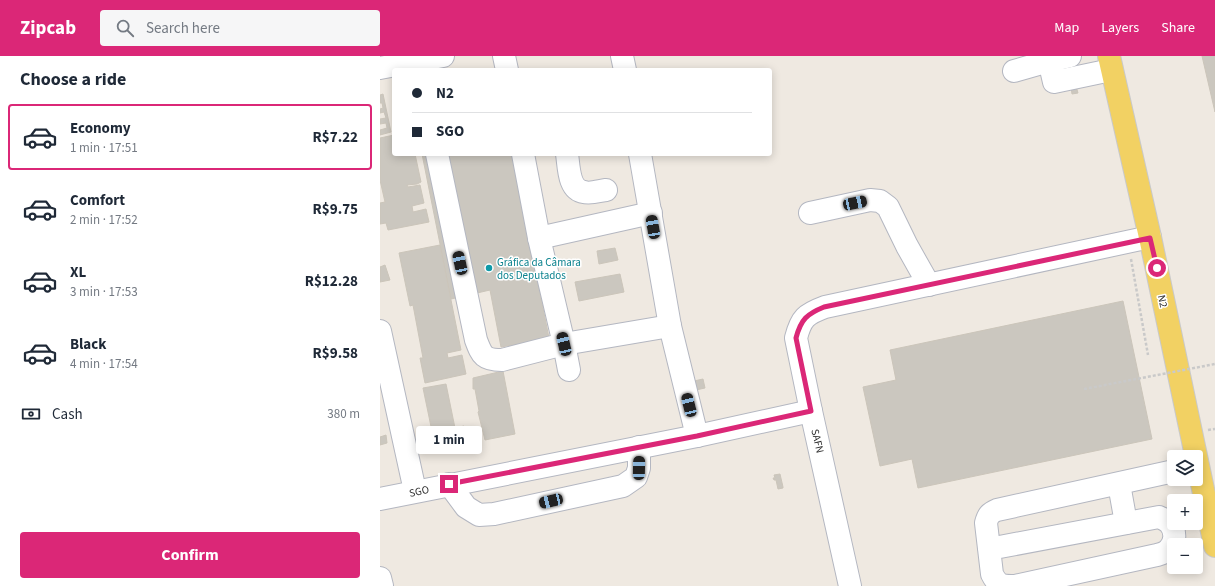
<!DOCTYPE html>
<html lang="en">
<head>
<meta charset="utf-8">
<style>
	body { margin:0; font-family:"Source Sans 3",sans-serif; background:#f6f6f7; color:#1f2937; height:100vh; display:flex; flex-direction:column; font-size:15px; white-space:nowrap }
	* { box-sizing:border-box; margin:0 }
	p { font-size:13px; color:#747a83 }
	.icon { flex:none; width:22px; height:22px; fill:none; stroke:currentColor; stroke-width:2; stroke-linecap:round; stroke-linejoin:round }
	.map { position:relative; flex:1; overflow:hidden }
	.drawer { display:flex; flex-direction:column; background:#fff; width:380px }
	.drawer>* { flex:none }
	.hud { position:absolute; left:12px; top:12px; width:380px; height:88px; border-radius:4px; box-shadow:0 2px 10px #0003; display:grid; align-content:center; height:88px; padding:0 20px; background:#fff }
	.fabs { position:absolute; left:787px; top:394px; display:grid; gap:8px }
	.fabs a { display:grid; place-items:center; width:36px; height:36px; border-radius:4px; background:#fff; box-shadow:0 2px 10px #0003; font-size:20px }
	.end { position:absolute; width:18px; height:18px; margin:-9px; border:5px solid #db2777; background:#fff; box-shadow:0 0 0 2px #fff }
	.from { border-radius:50% }
	.bubble { position:absolute; height:28px; border-radius:4px; background:#fff; box-shadow:0 2px 10px #0003; font-size:13px; font-weight:700; line-height:28px; text-align:center }
	.car { position:absolute; width:12px; height:24px; margin:-12px -6px; border-radius:5px; box-shadow:0 0 3px 1px #0007; background:linear-gradient(#222 24%,#8ab4d8 0 40%,#222 0 76%,#8ab4d8 0 86%,#222 0) }
	.hud b { display:flex; align-items:center; gap:14px; height:38px; font-size:15px }
	.hud b+b { border-top:1px solid #e0e1e3 }
	.hud i { width:10px; height:10px; background:#1f2937 }
	ul { padding:0; list-style:none }
	li { display:flex; align-items:center; gap:12px; height:66px; margin:0 8px 6px; padding:0 12px; border:2px solid transparent; border-radius:4px }
	li div { flex:1 }
	li b { display:block; font-size:15px }
	li em { font-style:normal; font-weight:700 }
	li.on { border-color:#db2777 }
	li>.icon { width:36px; height:36px; stroke-width:1.5 }
	h2 { padding:0 20px; font-size:18px; line-height:48px }
	.pay { display:flex; align-items:center; gap:10px; height:44px; padding:0 20px; font-size:15px }
	.pay p { margin-inline-start:auto }
	.cta { display:flex; gap:8px; margin-top:auto; padding:8px 20px }
	.cta a { flex:1; height:46px; border-radius:4px; background:#db2777; color:#fff; font-size:16px; font-weight:700; line-height:46px; text-align:center }
	header { display:flex; align-items:center; gap:24px; box-sizing:border-box; height:56px; padding:0 20px; background:#db2777; color:#fff }
	header strong { font-size:19px }
	nav { display:flex; gap:22px; margin-inline-start:auto; font-size:14px }
	.search { width:280px; height:36px; background:#f6f6f7; display:flex; align-items:center; gap:10px; box-sizing:border-box; padding:0 14px; border-radius:4px; color:#747a83; font-size:15px }
	main { display:flex; flex:1; min-height:0 }
	.map>svg:first-child { display:block }
	.building { fill:#cbc7bf; stroke:#cbc5ba }
	.lines { fill:none; stroke-linecap:round; stroke-linejoin:round }
	.minor-casing { stroke:#b4b7c1; stroke-width:24 }
	.major-casing { stroke:#c9c9c9; stroke-width:24 }
	.path { stroke:#c9c9c9; stroke-width:2.5; stroke-dasharray:3 2; stroke-linecap:butt }
	.minor { stroke:#fff; stroke-width:22 }
	.major { stroke:#f2d163; stroke-width:22 }
	.path-bridge { stroke:#c9c9c9; stroke-width:2.5; stroke-dasharray:3 2; stroke-linecap:butt }
	.route { stroke:#db2777; stroke-width:5 }
	.culture-dot { fill:#0f9aa8; stroke:#fff; stroke-width:1.5 }
	.labels { text-anchor:middle; stroke-width:3; stroke-linejoin:round; paint-order:stroke }
	.culture-label { font-size:11px; fill:#0d838f; stroke:#fff; text-anchor:start }
	.street-label { font-size:11px; fill:#2e2e2e; stroke:#fff }
</style>
</head>
<body>
<header>
<strong>Zipcab</strong>
<div class="search"><svg class="icon" aria-label="search" viewBox="0 0 24 24"><circle cx="10" cy="10" r="6"/><path d="M15 15l6 6"/></svg>Search here</div>
<nav><a>Map</a><a>Layers</a><a>Share</a></nav>
</header>
<main>
<section class="drawer">
<h2>Choose a ride</h2>
<ul>
<li class="on"><svg class="icon" aria-label="car" viewBox="0 0 24 24"><path d="M5 17H2v-5l4-1 3-4h7l3 4 3 1v5h-3M9 17h6M6 11h13"/><circle cx="7" cy="17" r="2"/><circle cx="17" cy="17" r="2"/></svg><div><b>Economy</b><p>1 min · 17:51</p></div><em>R$7.22</em></li>
<li><svg class="icon" aria-label="car" viewBox="0 0 24 24"><path d="M5 17H2v-5l4-1 3-4h7l3 4 3 1v5h-3M9 17h6M6 11h13"/><circle cx="7" cy="17" r="2"/><circle cx="17" cy="17" r="2"/></svg><div><b>Comfort</b><p>2 min · 17:52</p></div><em>R$9.75</em></li>
<li><svg class="icon" aria-label="car" viewBox="0 0 24 24"><path d="M5 17H2v-5l4-1 3-4h7l3 4 3 1v5h-3M9 17h6M6 11h13"/><circle cx="7" cy="17" r="2"/><circle cx="17" cy="17" r="2"/></svg><div><b>XL</b><p>3 min · 17:53</p></div><em>R$12.28</em></li>
<li><svg class="icon" aria-label="car" viewBox="0 0 24 24"><path d="M5 17H2v-5l4-1 3-4h7l3 4 3 1v5h-3M9 17h6M6 11h13"/><circle cx="7" cy="17" r="2"/><circle cx="17" cy="17" r="2"/></svg><div><b>Black</b><p>4 min · 17:54</p></div><em>R$9.58</em></li>
</ul>
<div class="pay"><svg class="icon" aria-label="cash" viewBox="0 0 24 24"><path d="M3 7h18v10H3z"/><circle cx="12" cy="12" r="2"/></svg>Cash<p>380 m</p></div>
<div class="cta"><a>Confirm</a></div>
</section>
<div class="map">
<svg width="835" height="530" viewBox="0 0 835 530">
	<rect width="100%" height="100%" fill="#efe9e1"/>
	<g class="building">
		<path d="M822 0H835V56Z"/>
		<path d="M696 30 698 37 692 38 691 31Z"/>
		<path d="M3 38 11 76 0 79V74L7 72 6 67 0 68V63L6 62 4 56 0 57V53L3 52 2 47H0V39Z"/>
		<path d="M14 79V98H35L41 126 37 128 27 129 28 131 40 129 44 147 32 150 33 156 46 153 49 166 8 174 6 167 0 168V147L5 146 0 124V82Z"/>
		<path d="M42 98H132L169 282 121 291 110 234 71 243Z"/>
		<path d="M60 189 81 294 67 297 68 302 82 299 86 318 45 327 40 302H43L33 249 30 250 19 197Z"/>
		<path d="M235 192 238 204 219 208 217 195Z"/>
		<path d="M5 209 10 224 0 226V211Z"/>
		<path d="M240 218 244 236 199 245 195 226Z"/>
		<path d="M743 245 772 383 538 432 532 403 500 410 483 331 516 324 510 294Z"/>
		<path d="M123 315 135 378 105 384 98 356 99 355 95 333H93V322Z"/>
		<path d="M323 323 325 332 316 334 314 325Z"/>
		<path d="M66 328 75 372 84 370 86 385 77 386 76 381 54 385 43 332Z"/>
		<path d="M6 379 7 387 0 389V381Z"/>
		<path d="M400 418 403 431V432L398 433 396 424H394L393 422H395L394 419Z"/>
	</g>
	<g class="lines">
		<g class="minor-casing">
			<g id="minor">
				<path d="M124 0 127 14"/>
				<path d="M242 0 245 14"/>
				<path d="M668 0 674 26 731 14"/>
				<path d="M0 12 63 0"/>
				<path d="M634 15 669 5 690 0"/>
				<path d="M57 98 96 284C102 300 104 304 122 304L184 288 290 270"/>
				<path d="M143 98 159 182 184 288 189 314"/>
				<path d="M187 98C189 110 188 134 204 136 210 138 219 135 226 134"/>
				<path d="M260 98 290 270 317 380"/>
				<path d="M430 157 490 144 500 145 508 151 527 190 549 229"/>
				<path d="M159 182 271 157"/>
				<path d="M0 275 35 435"/>
				<path d="M69 428 86 451 99 459 114 458 243 430 256 421 259 412V391"/>
				<path d="M739 428 746 467"/>
				<path d="M0 443 317 380 431 355"/>
				<path d="M609 493 779 461C783 463 787 464 790 468 796 475 796 487 788 494 785 497 781 498 777 499L635 530C622 530 618 530 612 518L606 467C608 459 610 457 617 454L794 415"/>
				<path d="M0 522 2 530"/>
				<path d="M470 530 431 355 416 282C421 262 426 258 445 251L770 181"/>
			</g>
		</g>
		<g class="major-casing">
			<path id="major" d="M729 0 770 181 835 490"/>
		</g>
		<g class="path">
			<path d="M751 203 768 299"/>
			<path d="M828 374 835 373"/>
		</g>
		<use href="#minor" class="minor"/>
		<use href="#major" class="major"/>
		<path class="path-bridge" d="M704 333 835 308"/>
	</g>
	<g class="lines">
		<path class="route" d="M69 428 317 380 431 355 416 282C421 263 427 258 444 251L770 182 777 212"/>
	</g>
	<circle class="culture-dot" cx="109" cy="212" r="4"/>
	<g class="labels">
		<g class="culture-label">
			<text x="117" y="210">Gráfica da Câmara<tspan x="117" dy="13">dos Deputados</tspan></text>
		</g>
		<g class="street-label">
			<text transform="translate(783 245) rotate(78)" y="4">N2</text>
			<text transform="translate(438 385) rotate(77)" y="4">SAFN</text>
			<text transform="translate(39 435) rotate(-12)" y="4">SGO</text>
		</g>
	</g>
</svg>
<div class="fabs">
<a><svg class="icon" aria-label="layers" viewBox="0 0 24 24"><path d="M12 4l9 5-9 5-9-5zM3 14l9 5 9-5"/></svg></a>
<a>+</a>
<a>−</a>
</div>
<i class="end from" style="left:777px;top:212px"></i>
<i class="end" style="left:69px;top:428px"></i>
<div class="bubble" style="left:36px;top:370px;width:66px">1 min</div>
<i class="car" style="left:475px;top:147px;rotate:78deg"></i>
<i class="car" style="left:273px;top:171px;rotate:350deg"></i>
<i class="car" style="left:80px;top:207px;rotate:348deg"></i>
<i class="car" style="left:184px;top:288px;rotate:347deg"></i>
<i class="car" style="left:309px;top:349px;rotate:346deg"></i>
<i class="car" style="left:259px;top:412px;rotate:1deg"></i>
<i class="car" style="left:171px;top:445px;rotate:257deg"></i>
<div class="hud">
<b><i class="from"></i>N2</b>
<b><i></i>SGO</b>
</div>
</div>
</main>
</body>
</html>
